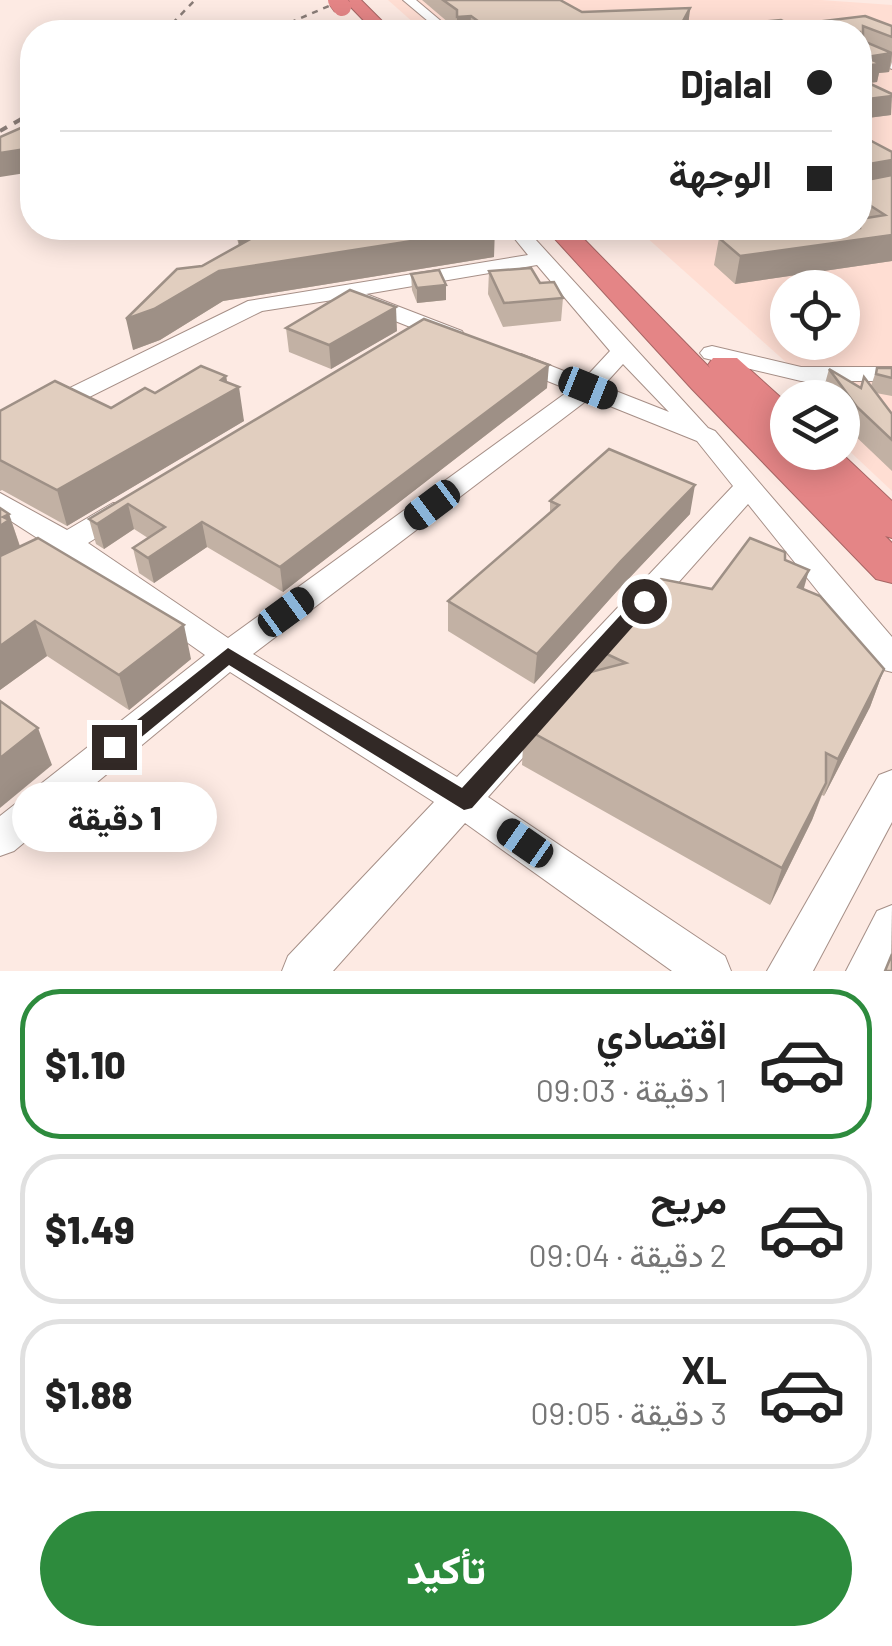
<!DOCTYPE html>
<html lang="ar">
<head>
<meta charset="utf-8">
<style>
	body { margin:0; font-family:Barlow,Vazirmatn,sans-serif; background:#f6f6f6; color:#222; direction:rtl; height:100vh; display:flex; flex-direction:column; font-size:38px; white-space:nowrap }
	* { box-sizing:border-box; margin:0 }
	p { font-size:32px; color:#767676 }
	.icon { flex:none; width:55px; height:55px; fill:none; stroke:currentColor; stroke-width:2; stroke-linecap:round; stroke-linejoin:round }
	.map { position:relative; height:971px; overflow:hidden; direction:ltr }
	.details { display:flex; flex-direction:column; background:#fff; flex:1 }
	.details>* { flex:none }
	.top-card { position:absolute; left:20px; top:20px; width:852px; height:220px; border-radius:40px; box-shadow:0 5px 25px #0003; direction:rtl; display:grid; align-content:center; height:220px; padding:0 40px; background:#fff }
	.fabs { position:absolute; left:770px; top:270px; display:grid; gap:20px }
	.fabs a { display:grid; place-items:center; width:90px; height:90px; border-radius:50%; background:#fff; box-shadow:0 5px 25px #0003; font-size:50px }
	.end { position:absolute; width:45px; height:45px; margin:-22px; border:12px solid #322926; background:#fff; box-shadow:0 0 0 5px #fff }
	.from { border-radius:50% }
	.bubble { position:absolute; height:70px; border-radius:35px; background:#fff; box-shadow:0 5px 25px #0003; font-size:32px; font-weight:800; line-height:70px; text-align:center; direction:rtl }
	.car { position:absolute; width:30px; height:60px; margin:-30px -15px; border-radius:12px; box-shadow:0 0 8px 2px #0007; background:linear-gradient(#222 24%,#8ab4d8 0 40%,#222 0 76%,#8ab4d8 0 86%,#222 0) }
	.top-card b { display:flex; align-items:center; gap:35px; height:95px; font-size:38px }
	.top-card b+b { border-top:2px solid #e0e0e0 }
	.top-card i { width:25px; height:25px; background:#222 }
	ul { padding:18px 0 0; list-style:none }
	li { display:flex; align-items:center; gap:30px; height:150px; margin:0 20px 15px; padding:0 20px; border:5px solid #e0e0e0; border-radius:40px }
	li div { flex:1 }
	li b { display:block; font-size:38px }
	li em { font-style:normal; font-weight:800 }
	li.on { border-color:#2d8b3d }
	li>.icon { width:90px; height:90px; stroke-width:1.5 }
	.primary-button { display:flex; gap:20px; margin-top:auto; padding:20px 40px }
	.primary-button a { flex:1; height:115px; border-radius:60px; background:#2d8b3d; color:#fff; font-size:40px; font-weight:800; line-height:115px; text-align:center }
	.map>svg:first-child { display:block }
	.built { fill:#ffded3; fill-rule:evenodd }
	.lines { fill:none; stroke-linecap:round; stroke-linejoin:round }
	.minor-casing { stroke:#a68f87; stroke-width:2 }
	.highway-casing { stroke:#a66564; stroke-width:2 }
	.minor { fill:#fff; fill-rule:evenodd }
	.highway { fill:#e48586; fill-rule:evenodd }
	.rail-far1 { stroke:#897c77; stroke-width:2.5; stroke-dasharray:6 6; stroke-linecap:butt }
	.rail { stroke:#897c77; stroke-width:4; stroke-dasharray:8 8; stroke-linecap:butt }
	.highway-bridge-casing { stroke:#a66564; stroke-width:19; stroke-linecap:butt }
	.highway-bridge { stroke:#e48586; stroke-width:18 }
	.wall { fill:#c2b1a4 }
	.shaded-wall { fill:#9e9086 }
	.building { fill:#e1cebf; stroke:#9e9086; stroke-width:2.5 }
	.route { fill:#322926 }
</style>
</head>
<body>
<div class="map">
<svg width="892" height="971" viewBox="0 0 892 971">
	<rect width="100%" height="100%" fill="#fdeae3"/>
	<path class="built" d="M388 0H821L892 5V491L843 445 842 398 792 397 789 395 816 389 636 228H860V32H424ZM788 288H842V342H788Z"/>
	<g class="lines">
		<g class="minor-casing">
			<g id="minor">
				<path d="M403 0H416L454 32H441Z"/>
				<path d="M860 46 892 60V69L860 55Z"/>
				<path d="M506 228H525L708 428 715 431 892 637V672L880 669 748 504 488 797 725 956 731 971H672L465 823 333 971H282L288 956 434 802 230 672 14 851 0 856V816L205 655 66 557 0 595V570L45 543 0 514V493L67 530 113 503H133L137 509 133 515 88 543 228 638 570 390 505 364 501 359 505 354H521L584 379 610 351 537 265 366 294 462 331 465 336 462 341H446L339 299 262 311 9 437 0 440V422L248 301 528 255ZM623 364 669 412 603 386ZM590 398 697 441 733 486 457 777 253 654Z"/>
				<path d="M618 228H661C653 237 630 238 618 235Z"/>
				<path d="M712 346 801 367H892V381H801L704 358 700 353 704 348Z"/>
				<path d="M892 770V822L813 971H767L879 775Z"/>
				<path d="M892 905 891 971H846L877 911Z"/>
			</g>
		</g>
		<g class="highway-casing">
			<g id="highway">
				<path d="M344 0H361L393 32H375Z"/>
				<path d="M545 228H573L710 368 708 365 713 358H737L788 404V435L777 432 788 443V452H840L892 501V538L885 536 892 543V583L876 579 692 389Z"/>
			</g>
		</g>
		<use href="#minor" class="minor"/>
		<use href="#highway" class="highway"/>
		<g class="rail-far1">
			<path d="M164 32 195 0"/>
			<path d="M268 32 343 0"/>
		</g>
		<path class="rail" d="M0 131 32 113"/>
		<g class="highway-bridge-casing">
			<path id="highway-bridge" d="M337 0 342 7"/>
		</g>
		<use href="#highway-bridge" class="highway-bridge"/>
	</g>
	<g class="wall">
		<path d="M422 0H560L582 12 690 8 688 27 684 32H457L456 29Z"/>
		<path d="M759 22 791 25 892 26V62L889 72 879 73 877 82 869 83 891 115 860 119V32H757Z"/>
		<path d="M860 135 892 152V261L735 284 714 265 719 238 860 228Z"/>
		<path d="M233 228H494V257L223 301 160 340 133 350 202 266 239 245Z"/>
		<path d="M489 271 540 283 563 298 561 321 503 327 488 294Z"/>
		<path d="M411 274 446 300 417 303 412 290Z"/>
		<path d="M424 319 547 388 283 592 207 547 154 583 139 573 133 548 148 538 134 529 104 549 96 544 89 519Z"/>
		<path d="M286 328 397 331 331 369 289 352Z"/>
		<path d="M877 368H892V396L876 393 892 414V471L850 431 842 419V398H828L823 391 829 369 861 388 871 386Z"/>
		<path d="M226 376 227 382 244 421 67 526 2 490 0 491V411L111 408 155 393Z"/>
		<path d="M550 501 690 514 617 591 534 684 448 631V601L550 514Z"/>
		<path d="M0 508 9 514 20 546 191 659 129 710 47 656 0 690Z"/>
		<path d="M785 560 804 589 884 669 870 707 824 796 822 795 812 820 770 905 522 765 524 728 593 671 596 649Z"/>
	</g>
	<g class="shaded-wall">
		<path d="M690 8 688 27 684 32H664Z"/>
		<path d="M471 16 470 32H457V17Z"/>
		<path d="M892 54 889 72 879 73 877 82 860 84V66L866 57Z"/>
		<path d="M892 96 891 115 860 119V100Z"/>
		<path d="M32 148V172L0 177V153Z"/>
		<path d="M892 160V181L860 189 863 165Z"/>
		<path d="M237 228H328L239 247Z"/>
		<path d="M495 228 494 257 223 301 160 340 133 350 126 319 219 271Z"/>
		<path d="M892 235V261L735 284 740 256Z"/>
		<path d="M446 285V300L417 303V288Z"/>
		<path d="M396 307 397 331 331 369 329 345Z"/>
		<path d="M549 365 547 388 283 592 280 567Z"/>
		<path d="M226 376 229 393 239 387 244 421 67 526 57 490Z"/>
		<path d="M695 485 690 514 617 591 534 684 537 654 621 561Z"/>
		<path d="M128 504 134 529 104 549 97 524Z"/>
		<path d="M9 514 20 547 0 567V526L3 517Z"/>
		<path d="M202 522 207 547 154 583 148 558Z"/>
		<path d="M809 570 799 606 798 587Z"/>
		<path d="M35 621 47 656 0 690V646Z"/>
		<path d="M184 625 191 659 129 710 119 675Z"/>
		<path d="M884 669 870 707 824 796 838 759Z"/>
		<path d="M38 728 52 765 0 808V758Z"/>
		<path d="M826 783 812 820 770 905 782 868Z"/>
	</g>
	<g class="building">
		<path d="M443 0H560L582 12 690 8 677 32H493L471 16 457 17V10Z"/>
		<path d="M865 16 892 26V37L863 26V41L892 53 866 57 881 64 860 66V32H760L759 22 781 20 791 25Z"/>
		<path d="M860 79 892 94V96L860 100Z"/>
		<path d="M32 123V148L0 153V137Z"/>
		<path d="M860 135 892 152V160L863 165V177L867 180 892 175V235L740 256 719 238 797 228H860V219L885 215 860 199Z"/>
		<path d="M270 228H495L219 271 154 309 126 319 177 269 202 266Z"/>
		<path d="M531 268 540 283 554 282 563 298 504 303 489 271Z"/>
		<path d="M439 270 446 285 417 288 411 274Z"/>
		<path d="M350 290 396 307 329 345 286 328Z"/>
		<path d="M424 319 549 365 280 567 202 522 148 558 133 548 165 527 128 504 97 524 89 519Z"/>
		<path d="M201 366 226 376 221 380 239 387 57 490 0 460V411L55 381 111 408 145 388 155 393Z"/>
		<path d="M877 368H892V378L876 374Z"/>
		<path d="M829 369 861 388 864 377 892 414V440L857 407Z"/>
		<path d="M609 449 695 485 621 561 537 654 448 601 559 505 550 501Z"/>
		<path d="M0 508 9 514 3 517 9 520 0 526Z"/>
		<path d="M38 538 184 625 119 675 35 621 0 646V556Z"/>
		<path d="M750 538 785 552V560L809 570 798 587 820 596 884 669 838 759 826 753V783L782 868 524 728 571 677 626 663 596 649 661 579 712 589Z"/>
		<path d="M0 701 38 728 0 758Z"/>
		<path d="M892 954V971H885Z"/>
	</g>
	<path class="route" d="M644 594 654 601 651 606 472 808 464 810 229 665 122 753 114 755 103 747 228 648 462 788 638 596Z"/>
</svg>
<div class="fabs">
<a><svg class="icon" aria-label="locate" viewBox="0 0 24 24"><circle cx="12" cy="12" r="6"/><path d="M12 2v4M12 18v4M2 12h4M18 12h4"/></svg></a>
<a><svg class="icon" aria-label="layers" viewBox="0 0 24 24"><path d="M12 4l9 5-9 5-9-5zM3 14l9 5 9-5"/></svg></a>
</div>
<i class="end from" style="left:644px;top:601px"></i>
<i class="end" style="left:114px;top:747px"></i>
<div class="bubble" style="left:12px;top:782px;width:205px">1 دقيقة</div>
<i class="car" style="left:588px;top:388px;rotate:112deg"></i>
<i class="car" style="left:432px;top:505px;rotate:233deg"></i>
<i class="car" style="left:286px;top:612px;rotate:54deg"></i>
<i class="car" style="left:525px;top:843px;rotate:305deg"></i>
<div class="top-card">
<b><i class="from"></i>Djalal</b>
<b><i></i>الوجهة</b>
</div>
</div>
<section class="details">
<ul>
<li class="on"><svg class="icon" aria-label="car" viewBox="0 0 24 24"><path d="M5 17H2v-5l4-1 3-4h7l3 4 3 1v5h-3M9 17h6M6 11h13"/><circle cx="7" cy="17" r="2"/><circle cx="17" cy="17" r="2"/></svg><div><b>اقتصادي</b><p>1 دقيقة · 09:03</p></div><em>$1.10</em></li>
<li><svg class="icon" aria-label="car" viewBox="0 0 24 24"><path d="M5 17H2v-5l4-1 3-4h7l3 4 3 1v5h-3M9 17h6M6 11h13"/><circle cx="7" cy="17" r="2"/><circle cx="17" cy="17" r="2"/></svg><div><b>مريح</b><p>2 دقيقة · 09:04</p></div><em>$1.49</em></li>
<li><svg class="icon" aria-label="car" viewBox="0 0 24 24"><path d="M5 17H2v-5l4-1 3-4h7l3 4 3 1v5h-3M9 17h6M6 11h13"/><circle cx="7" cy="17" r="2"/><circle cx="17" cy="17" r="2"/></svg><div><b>XL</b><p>3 دقيقة · 09:05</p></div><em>$1.88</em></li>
</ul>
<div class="primary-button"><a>تأكيد</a></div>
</section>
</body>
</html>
